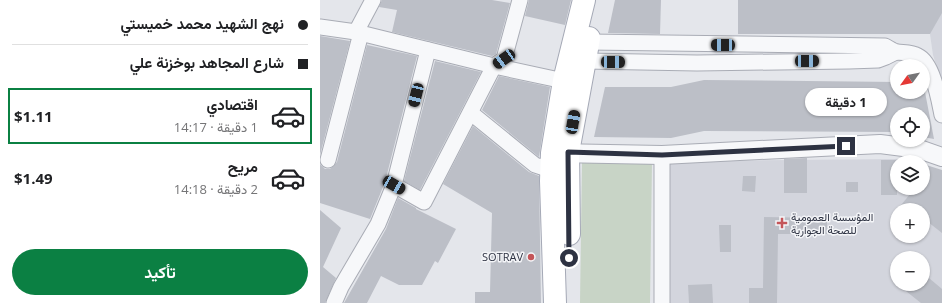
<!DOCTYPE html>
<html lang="ar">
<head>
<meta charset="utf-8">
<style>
	body { margin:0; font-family:"Open Sans",Vazirmatn,sans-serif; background:#f6f6f6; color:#202124; direction:rtl; height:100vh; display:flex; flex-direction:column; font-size:15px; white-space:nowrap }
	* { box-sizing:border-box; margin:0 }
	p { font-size:13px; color:#757577 }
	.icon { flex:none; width:22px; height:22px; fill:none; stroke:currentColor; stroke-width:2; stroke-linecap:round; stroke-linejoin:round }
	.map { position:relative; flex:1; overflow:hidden; direction:ltr }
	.side { display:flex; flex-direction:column; background:#fff; width:320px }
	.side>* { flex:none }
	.hud { display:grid; align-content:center; height:88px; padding:0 12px; background:#fff }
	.needle { width:26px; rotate:237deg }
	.fabs { position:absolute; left:570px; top:59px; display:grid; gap:8px }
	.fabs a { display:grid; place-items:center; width:40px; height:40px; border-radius:50%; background:#fff; box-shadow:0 1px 3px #0004; font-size:20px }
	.end { position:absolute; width:18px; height:18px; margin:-9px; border:5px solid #2d3242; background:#fff; box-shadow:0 0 0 2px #fff }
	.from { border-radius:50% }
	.bubble { position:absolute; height:28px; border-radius:14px; background:#fff; box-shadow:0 1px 3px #0004; font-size:13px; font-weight:700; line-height:28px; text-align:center; direction:rtl }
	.car { position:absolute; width:12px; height:24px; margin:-12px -6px; border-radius:5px; box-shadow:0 0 3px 1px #0007; background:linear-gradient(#222 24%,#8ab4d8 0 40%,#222 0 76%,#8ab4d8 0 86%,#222 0) }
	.hud b { display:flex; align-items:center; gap:14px; height:38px; font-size:15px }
	.hud b+b { border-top:1px solid #e0e0e0 }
	.hud i { width:10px; height:10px; background:#202124 }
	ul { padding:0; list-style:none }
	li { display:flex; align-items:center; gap:12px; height:56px; margin:0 8px 6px; padding:0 4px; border:2px solid transparent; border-radius:0px }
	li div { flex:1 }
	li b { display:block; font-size:15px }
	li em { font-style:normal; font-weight:700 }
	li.active { border-color:#0b8043 }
	li>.icon { width:36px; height:36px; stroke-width:1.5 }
	.action { display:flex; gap:8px; margin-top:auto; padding:8px 12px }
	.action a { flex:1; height:46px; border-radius:24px; background:#0b8043; color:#fff; font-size:16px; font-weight:700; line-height:46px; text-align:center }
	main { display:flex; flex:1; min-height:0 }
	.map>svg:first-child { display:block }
	.built { fill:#d3d5dd; fill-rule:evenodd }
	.green { fill:#c8d4c6 }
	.building { fill:#bcbfc7 }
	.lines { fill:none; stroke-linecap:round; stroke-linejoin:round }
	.minor-casing { stroke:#a9acb5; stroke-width:17 }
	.tertiary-casing { stroke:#a9acb5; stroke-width:20 }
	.primary-casing { stroke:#a5a9b6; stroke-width:24 }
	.minor { stroke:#f7f8fa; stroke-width:15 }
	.tertiary { stroke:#f7f8fa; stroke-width:18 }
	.primary { stroke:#fff; stroke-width:22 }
	.route { stroke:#2d3242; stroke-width:5 }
	.poi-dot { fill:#c45559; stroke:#f4f5f8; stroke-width:1.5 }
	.labels { text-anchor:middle; stroke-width:3; stroke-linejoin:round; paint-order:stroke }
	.poi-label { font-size:11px; fill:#2d3242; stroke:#f4f5f8; text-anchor:start }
</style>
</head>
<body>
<main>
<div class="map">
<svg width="622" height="303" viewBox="0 0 622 303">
	<rect width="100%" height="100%" fill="#e4e6eb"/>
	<g class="built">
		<path d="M606 0H622V83L613 55 610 34H605Z"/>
		<path d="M583 159 593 162H577V188H603L622 172V303H345L347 161ZM577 210H603V236H577ZM577 258H603V284H577Z"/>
	</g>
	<path class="green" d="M262 162H332L330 303H260Z"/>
	<g class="building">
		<path d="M62 0H172L190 3 176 54 172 56 72 32 77 10 59 7Z"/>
		<path d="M209 0H251L245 25 205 16Z"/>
		<path d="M295 0H341L340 34 288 33Z"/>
		<path d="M418 0H622V13L610 34H418Z"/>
		<path d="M0 36 30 41 0 155Z"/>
		<path d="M47 45 97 56 65 182 50 219 0 203V164L5 169H10L17 162Z"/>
		<path d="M115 61 161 72 100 190 84 181Z"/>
		<path d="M179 76 230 87 219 157 162 110Z"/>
		<path d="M384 80 577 82V92H605L614 139 603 137V114H577V132L384 131 351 138 274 137 285 87H351Z"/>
		<path d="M153 126 209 172 219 176 221 303H155V292H170L172 213 123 184Z"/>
		<path d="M487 158V193H464V159Z"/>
		<rect x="561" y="160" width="16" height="35"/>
		<path d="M603 164 622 170V233L603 218V210H577L595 188H603Z"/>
		<path d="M423 176H436L435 192 422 191Z"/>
		<rect x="526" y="182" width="12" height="10"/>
		<path d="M78 198 96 208V209L136 229 118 263 115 261 102 285H79L61 276 47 303H24L66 229Z"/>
		<path d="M0 210 21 228 3 267 16 278 5 303H0Z"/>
		<path d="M444 217 507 218V234H458L457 303H429V288H443Z"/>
		<path d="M399 225H411V252H400Z"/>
		<path d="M603 273 622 289V303H601L577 284H603Z"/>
		<path d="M392 284 393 303H369L368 285Z"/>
	</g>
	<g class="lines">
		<g class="minor-casing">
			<g id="minor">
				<path d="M0 27 36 32 174 66 244 81"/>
				<path d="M36 32 53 0"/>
				<path d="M268 42 565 46C569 48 573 51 577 52 584 53 591 52 598 56 613 63 619 100 622 115"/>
				<path d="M108 50 74 185 104 202 174 66 184 59 200 0"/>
				<path d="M265 61 377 63 529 61 558 60 566 57 576 52"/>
				<path d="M151 113 215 165 224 168 232 154"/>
				<path d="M8 160 41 33"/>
				<path d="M14 303 21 287 58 224 74 185"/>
				<path d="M342 303V155"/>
			</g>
		</g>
		<g class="tertiary-casing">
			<path id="tertiary" d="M235 153 342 155 560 144 599 149 622 157"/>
		</g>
		<g class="primary-casing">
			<g id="primary">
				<path d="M249 234 248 152 269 38"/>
				<path d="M235 303 231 181 232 153 244 81 264 0"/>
			</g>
		</g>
		<use href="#minor" class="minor"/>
		<use href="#tertiary" class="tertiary"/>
		<use href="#primary" class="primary"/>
	</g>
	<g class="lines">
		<path class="route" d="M249 258 248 152 342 155 526 146"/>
	</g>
	<g class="poi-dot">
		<path d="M460 217h4v4h4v4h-4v4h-4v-4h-4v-4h4z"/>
		<circle cx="211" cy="257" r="4"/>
	</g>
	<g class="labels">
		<g class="poi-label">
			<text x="471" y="221">المؤسسة العمومية<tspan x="471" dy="13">للصحة الجوارية</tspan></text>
			<text x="203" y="261" text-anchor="end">SOTRAV</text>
		</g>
	</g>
</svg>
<div class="fabs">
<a><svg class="needle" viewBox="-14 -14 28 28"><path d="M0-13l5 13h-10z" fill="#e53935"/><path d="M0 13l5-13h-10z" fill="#757577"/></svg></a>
<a><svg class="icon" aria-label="locate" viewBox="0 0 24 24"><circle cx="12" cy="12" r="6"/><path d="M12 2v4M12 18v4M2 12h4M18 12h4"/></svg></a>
<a><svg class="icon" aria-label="layers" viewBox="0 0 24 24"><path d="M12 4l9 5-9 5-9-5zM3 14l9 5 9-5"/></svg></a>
<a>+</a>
<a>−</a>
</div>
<i class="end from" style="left:249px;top:258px"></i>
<i class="end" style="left:526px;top:146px"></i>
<div class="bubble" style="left:485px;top:88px;width:82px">1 دقيقة</div>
<i class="car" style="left:403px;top:45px;rotate:271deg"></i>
<i class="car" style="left:184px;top:59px;rotate:235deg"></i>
<i class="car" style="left:487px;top:61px;rotate:90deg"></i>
<i class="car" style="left:293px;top:62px;rotate:91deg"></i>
<i class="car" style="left:96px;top:95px;rotate:194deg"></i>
<i class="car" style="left:253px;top:122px;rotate:10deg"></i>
<i class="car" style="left:74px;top:185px;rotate:120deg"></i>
</div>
<section class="side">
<div class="hud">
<b><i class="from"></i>نهج الشهيد محمد خميستي</b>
<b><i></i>شارع المجاهد بوخزنة علي</b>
</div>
<ul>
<li class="active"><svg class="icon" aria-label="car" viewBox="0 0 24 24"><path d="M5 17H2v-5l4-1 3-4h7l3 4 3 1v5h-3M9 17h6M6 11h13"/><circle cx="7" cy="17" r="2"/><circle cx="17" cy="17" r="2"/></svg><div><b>اقتصادي</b><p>1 دقيقة · 14:17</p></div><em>$1.11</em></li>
<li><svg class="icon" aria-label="car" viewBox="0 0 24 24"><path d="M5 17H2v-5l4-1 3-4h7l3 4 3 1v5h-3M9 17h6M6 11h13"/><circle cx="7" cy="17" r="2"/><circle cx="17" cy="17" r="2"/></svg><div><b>مريح</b><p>2 دقيقة · 14:18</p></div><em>$1.49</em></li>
</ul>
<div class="action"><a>تأكيد</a></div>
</section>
</main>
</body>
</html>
